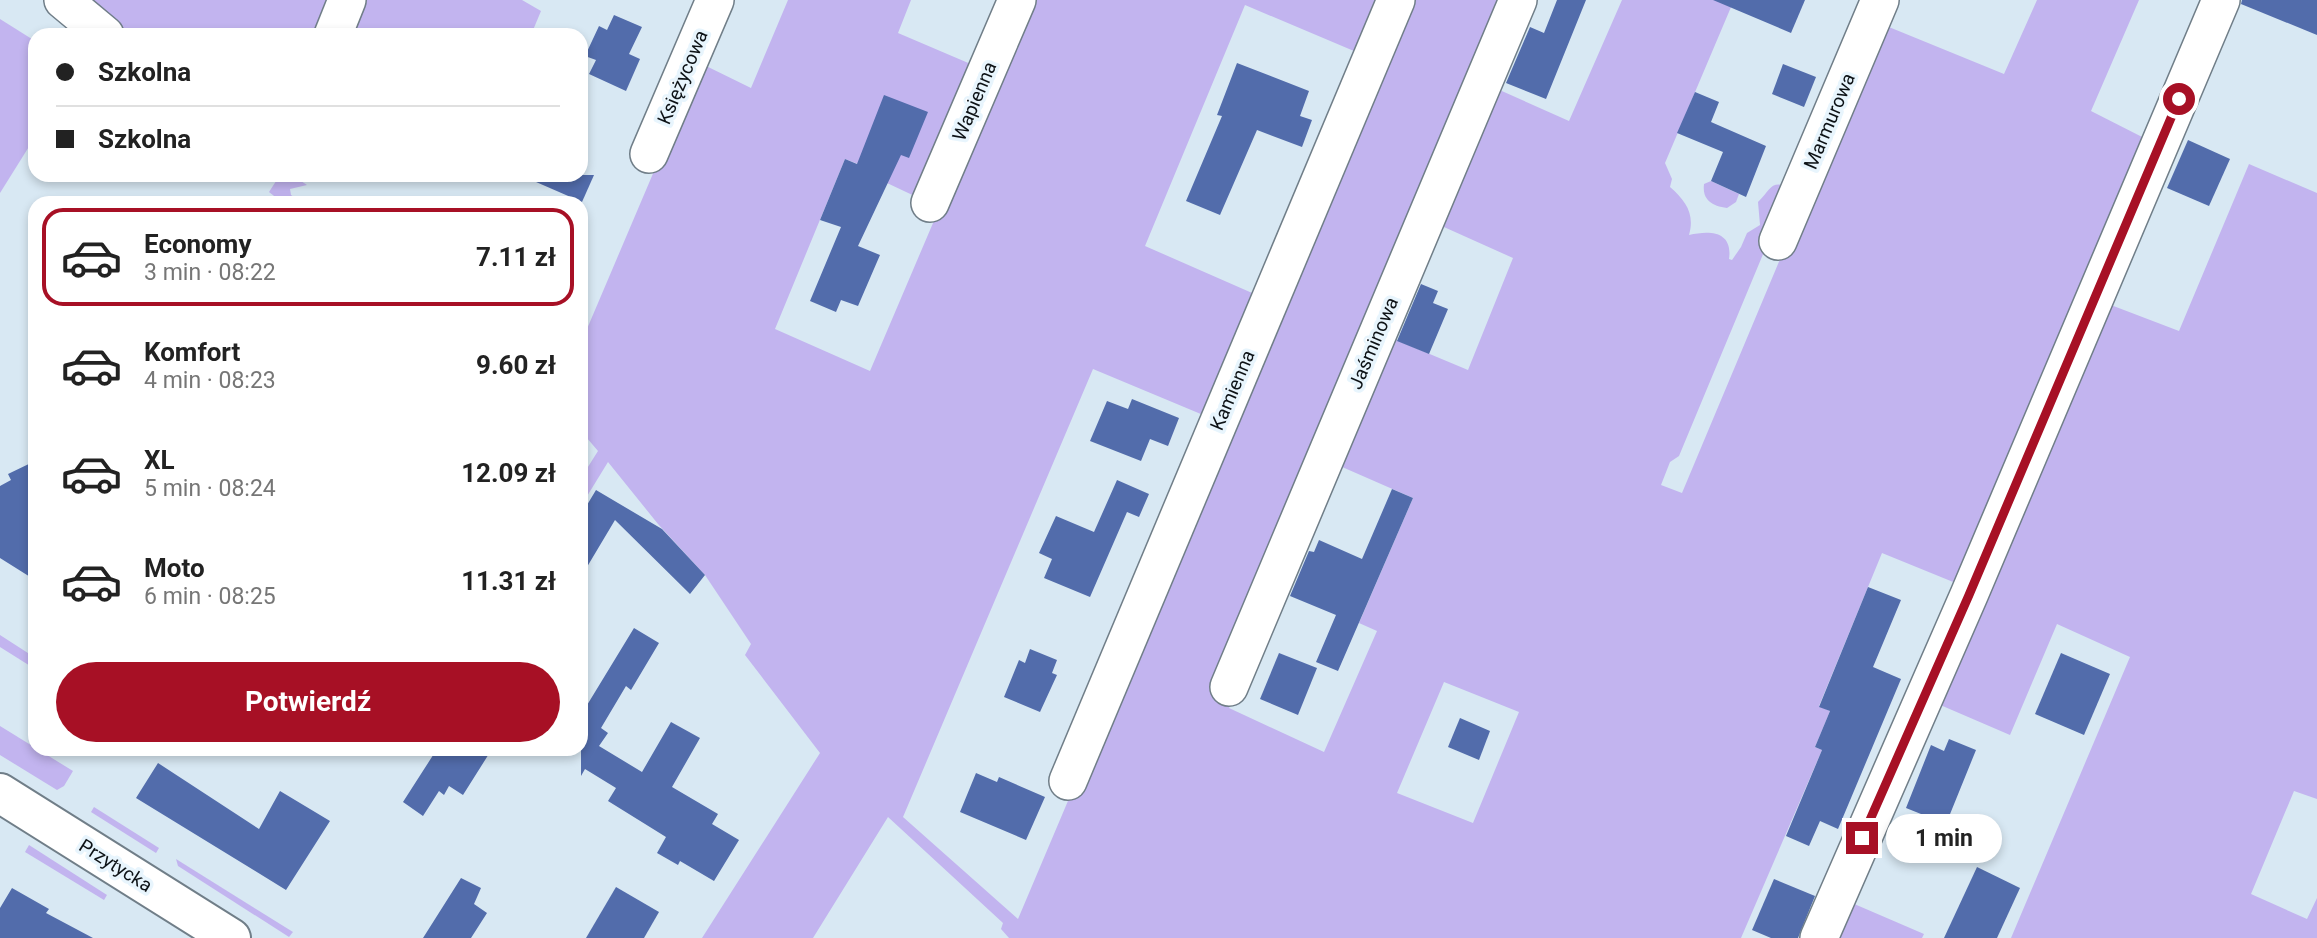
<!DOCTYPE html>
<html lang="pl">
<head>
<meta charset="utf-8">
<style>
	body { margin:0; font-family:Roboto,sans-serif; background:#f2f2f2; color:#222; height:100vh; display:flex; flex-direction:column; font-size:26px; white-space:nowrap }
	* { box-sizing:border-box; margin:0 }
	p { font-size:23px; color:#767676 }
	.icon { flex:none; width:38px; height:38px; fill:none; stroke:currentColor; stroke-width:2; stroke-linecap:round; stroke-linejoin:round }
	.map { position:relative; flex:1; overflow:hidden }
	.drawer { position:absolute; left:28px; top:196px; width:560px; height:560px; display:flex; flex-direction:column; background:#fff; border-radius:21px; box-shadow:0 4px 10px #0003 }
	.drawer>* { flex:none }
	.banner { position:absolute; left:28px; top:28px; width:560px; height:154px; border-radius:21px; box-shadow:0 4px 10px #0003; display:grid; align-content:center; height:154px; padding:0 28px; background:#fff }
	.end { position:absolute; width:32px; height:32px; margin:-16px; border:9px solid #a71025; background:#fff; box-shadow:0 0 0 4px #fff }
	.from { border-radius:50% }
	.bubble { position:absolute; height:49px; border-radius:24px; background:#fff; box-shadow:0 4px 10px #0003; font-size:23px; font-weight:700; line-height:49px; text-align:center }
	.banner b { display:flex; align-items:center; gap:24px; height:66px; font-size:26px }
	.banner b+b { border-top:2px solid #e0e0e0 }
	.banner i { width:18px; height:18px; background:#222 }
	ul { padding:12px 0 0; list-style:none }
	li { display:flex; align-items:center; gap:21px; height:98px; margin:0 14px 10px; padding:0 14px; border:4px solid transparent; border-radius:21px }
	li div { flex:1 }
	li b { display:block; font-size:26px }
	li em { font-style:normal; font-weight:700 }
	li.selected { border-color:#a71025 }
	li>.icon { width:63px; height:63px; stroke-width:1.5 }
	.cta { display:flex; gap:14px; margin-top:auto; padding:14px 28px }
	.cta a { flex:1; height:80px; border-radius:42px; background:#a71025; color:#fff; font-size:28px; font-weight:700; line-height:80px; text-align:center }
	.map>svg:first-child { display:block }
	.green { fill:#c2b4ef; fill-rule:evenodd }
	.building { fill:#526cab }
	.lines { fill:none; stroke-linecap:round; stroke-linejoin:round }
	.minor-casing { stroke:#707e88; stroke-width:40 }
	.major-casing { stroke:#707e88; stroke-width:42 }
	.minor { stroke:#fff; stroke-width:37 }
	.major { stroke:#fff; stroke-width:38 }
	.route { stroke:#a71025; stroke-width:9 }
	.labels { text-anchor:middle; stroke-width:7; stroke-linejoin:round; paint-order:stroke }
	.street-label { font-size:19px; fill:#0d1216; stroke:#e8f5fd }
</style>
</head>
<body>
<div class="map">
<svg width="2317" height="938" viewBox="0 0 2317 938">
	<rect width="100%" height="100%" fill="#d8e8f3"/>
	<g class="green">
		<path d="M88 0H335L320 35H129Z"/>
		<path d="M363 0H522L541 11 531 35H348Z"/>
		<path d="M788 0H911L898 33 980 68 923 200 887 183 889 176 845 159 775 329 870 371 1028 0H1385L1361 54 1245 5 1145 246 1259 296 1208 417 1093 369 903 817 1018 919 1407 0H1507L1229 708 1324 752 1377 631 1359 623 1413 498 1333 463 1389 337 1468 370 1513 258 1435 223 1486 84 1569 121 1622 0H1734L1665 163 1672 179 1670 187C1686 201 1695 214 1689 235 1710 230 1733 231 1729 259L1732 260 1741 247 1747 233 1760 225 1758 202C1772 189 1769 180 1791 187L1679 456 1670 462 1661 485 1682 493 1786 245 1884 25 2004 74 2037 0H2139L2091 111 2150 141 1963 586 1882 553 1819 706 1830 711 1815 747 1822 750 1741 938H1009L1001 929 1003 923 888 817 813 938H702L820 753 745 655 751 644 705 575 658 524 608 462 581 506V478L598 451 581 431V343L700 63 751 88ZM1444 682 1519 712 1473 823 1397 793Z"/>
		<path d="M0 19 35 41V137L0 193Z"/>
		<path d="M2249 164 2317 193V799L2294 791 2251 894 2307 919 2317 898V938H2011L2130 657 2057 624 2010 735 1931 701 2103 302 2179 331Z"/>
		<path d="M280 175H292L307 185 290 189 291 195 302 203H283L269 192Z"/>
		<path d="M1711 181 1739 194 1736 202 1727 208C1712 206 1702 200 1704 184Z"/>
		<path d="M0 635 31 655 35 650V669L0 647Z"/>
		<path d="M0 726 73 771 64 786 57 790 0 755Z"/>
		<path d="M94 807 159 848 156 853 91 812Z"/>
		<path d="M29 845 107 895 104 900 25 852Z"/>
		<path d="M176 859 293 932 289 937 178 866Z"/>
		<path d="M1845 900 1924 934 1922 938H1828Z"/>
	</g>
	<g class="building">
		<path d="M1557 0H1586L1546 99 1506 83 1530 27 1544 33Z"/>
		<path d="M1713 0H1805L1791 33Z"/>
		<path d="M2242 0H2317V35L2241 4Z"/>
		<path d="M614 15 642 27 629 54 640 59 626 91 589 74 596 60 585 56 599 26 607 30Z"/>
		<path d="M1237 63 1309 91 1300 116 1312 120 1302 147 1257 130 1220 215 1186 201 1222 116 1217 115Z"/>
		<path d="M1783 64 1816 77 1804 107 1772 94Z"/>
		<path d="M1695 92 1719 102 1711 122 1766 146 1746 197 1711 181 1723 152 1677 133Z"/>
		<path d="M884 95 928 112 909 158 901 155 858 246 880 255 858 306 841 300 836 312 810 301 841 227 820 220 845 159 857 164Z"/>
		<path d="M2188 140 2230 159 2209 206 2167 188Z"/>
		<path d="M520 175H594L582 202Z"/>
		<path d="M1421 284 1438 291 1433 303 1448 309 1429 354 1397 341Z"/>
		<path d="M1132 399 1179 418 1168 446 1150 439 1141 461 1090 441 1107 401 1128 409Z"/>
		<path d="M35 461V580L0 558V486L11 480 8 474Z"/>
		<path d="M1117 480 1149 494 1139 517 1127 512 1090 597 1044 578 1052 559 1039 553 1056 516 1094 532Z"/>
		<path d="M1392 489 1413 498 1338 671 1316 662 1336 615 1290 596 1309 551 1314 552 1319 540 1362 559Z"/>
		<path d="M596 490 662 529 705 575 690 594 615 520 581 577V515Z"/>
		<path d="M1868 587 1901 600 1873 667 1901 679 1838 829 1820 821 1809 846 1786 836 1822 750 1815 747 1830 711 1819 707Z"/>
		<path d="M634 628 659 643 631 690 626 686 601 728 608 733 599 746 642 772 671 722 700 738 672 787 718 814 712 824 739 840 714 881 680 861 678 865 657 853 666 837 608 801 616 788 585 769 581 776V715Z"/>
		<path d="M1030 649 1057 660 1052 673 1057 675 1040 712 1004 697 1019 660 1025 663Z"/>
		<path d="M1279 653 1317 668 1298 715 1260 699Z"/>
		<path d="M2061 653 2110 674 2084 735 2035 714Z"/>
		<path d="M1460 718 1490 731 1479 760 1448 747Z"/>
		<path d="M1949 739 1976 750 1946 824 1906 808 1931 745 1944 751Z"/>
		<path d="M437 749H492L463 795 449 786 444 795 439 791 423 816 403 802Z"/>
		<path d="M158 763 259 829 280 791 330 821 286 890 136 798Z"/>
		<path d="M976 773 997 782 999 777 1045 797 1026 840 960 812Z"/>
		<path d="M1977 867 2020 888 1997 938H1944Z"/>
		<path d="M461 878 481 888 474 904 487 913 471 938H423Z"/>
		<path d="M1774 879 1815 896 1798 938H1771L1752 930Z"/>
		<path d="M616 887 659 912 644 938H586Z"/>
		<path d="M12 888 49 909 46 913 93 938H0V908Z"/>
	</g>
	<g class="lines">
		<g class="minor-casing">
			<g id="minor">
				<path d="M63 0 105 35"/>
				<path d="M333 35 347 0"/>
				<path d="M649 154 715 0"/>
				<path d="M930 203 1017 0"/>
				<path d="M1778 241 1880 0"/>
				<path d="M1229 687 1518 0"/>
				<path d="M1068 781 1396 0"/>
				<path d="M1819 938 1969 595 2221 0"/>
			</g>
		</g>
		<g class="major-casing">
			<path id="major" d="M0 793 231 938"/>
		</g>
		<use href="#minor" class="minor"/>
		<use href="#major" class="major"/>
	</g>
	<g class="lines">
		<path class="route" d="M1862 838 1969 595 2179 99"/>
	</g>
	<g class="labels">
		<g class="street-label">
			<text transform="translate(682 77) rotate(-67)" y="7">Księżycowa</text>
			<text transform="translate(974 101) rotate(-67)" y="7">Wapienna</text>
			<text transform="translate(1829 121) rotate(-67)" y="7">Marmurowa</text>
			<text transform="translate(1373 343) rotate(-67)" y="7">Jaśminowa</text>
			<text transform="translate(1232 390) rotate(-67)" y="7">Kamienna</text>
			<text transform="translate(116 865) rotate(32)" y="7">Przytycka</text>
		</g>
	</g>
</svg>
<i class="end from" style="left:2179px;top:99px"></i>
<i class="end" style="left:1862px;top:838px"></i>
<div class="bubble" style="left:1886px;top:814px;width:116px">1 min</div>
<div class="banner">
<b><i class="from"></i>Szkolna</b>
<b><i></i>Szkolna</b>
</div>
<section class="drawer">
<ul>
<li class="selected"><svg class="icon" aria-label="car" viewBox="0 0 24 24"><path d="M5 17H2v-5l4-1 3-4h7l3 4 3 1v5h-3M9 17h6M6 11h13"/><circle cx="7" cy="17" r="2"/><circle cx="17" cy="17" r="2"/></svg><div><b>Economy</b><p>3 min · 08:22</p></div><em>7.11 zł</em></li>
<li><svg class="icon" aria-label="car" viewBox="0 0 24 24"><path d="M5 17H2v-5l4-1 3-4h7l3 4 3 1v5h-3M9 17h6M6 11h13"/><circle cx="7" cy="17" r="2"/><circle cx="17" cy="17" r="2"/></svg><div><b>Komfort</b><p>4 min · 08:23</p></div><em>9.60 zł</em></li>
<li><svg class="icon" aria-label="car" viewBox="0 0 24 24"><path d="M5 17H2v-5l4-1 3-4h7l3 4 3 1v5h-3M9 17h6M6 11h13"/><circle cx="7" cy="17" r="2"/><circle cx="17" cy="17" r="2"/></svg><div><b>XL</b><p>5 min · 08:24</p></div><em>12.09 zł</em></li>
<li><svg class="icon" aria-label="car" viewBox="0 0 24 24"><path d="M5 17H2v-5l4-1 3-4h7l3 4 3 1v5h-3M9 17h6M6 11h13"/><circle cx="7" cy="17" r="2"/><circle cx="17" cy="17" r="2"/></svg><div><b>Moto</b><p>6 min · 08:25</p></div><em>11.31 zł</em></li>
</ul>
<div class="cta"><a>Potwierdź</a></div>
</section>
</div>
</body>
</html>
